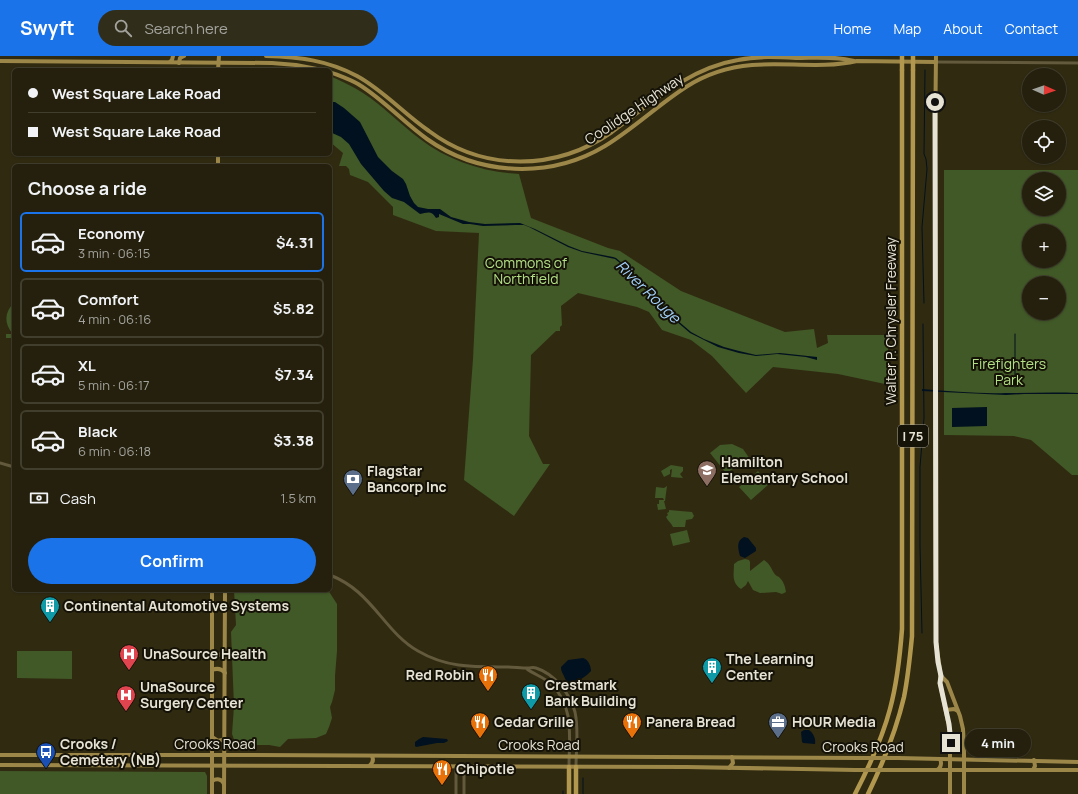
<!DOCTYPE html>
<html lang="en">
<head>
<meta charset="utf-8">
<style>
	body { margin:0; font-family:Manrope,sans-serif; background:#302d1b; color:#f1f3f6; height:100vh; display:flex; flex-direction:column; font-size:15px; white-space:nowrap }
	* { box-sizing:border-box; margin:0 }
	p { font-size:13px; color:#a3a39d }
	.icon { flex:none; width:22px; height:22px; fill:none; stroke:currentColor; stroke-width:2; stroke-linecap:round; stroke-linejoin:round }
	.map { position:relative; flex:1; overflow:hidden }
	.panel { position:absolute; left:12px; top:108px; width:320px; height:428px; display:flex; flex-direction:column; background:#24200d; border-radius:6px; box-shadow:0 1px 3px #0004,0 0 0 1px #413e2e }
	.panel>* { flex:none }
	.hud { position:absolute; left:12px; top:12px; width:320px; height:88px; border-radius:6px; box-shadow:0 1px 3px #0004,0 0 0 1px #413e2e; display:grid; align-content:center; height:88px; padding:0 16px; background:#24200d }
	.needle { width:26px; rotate:92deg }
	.fabs { position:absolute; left:1022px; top:12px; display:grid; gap:8px }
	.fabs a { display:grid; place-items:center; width:44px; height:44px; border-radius:50%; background:#24200d; box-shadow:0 1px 3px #0004,0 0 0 1px #413e2e; font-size:20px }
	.end { position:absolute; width:18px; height:18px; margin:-9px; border:5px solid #e7e3d4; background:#111; box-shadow:0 0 0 2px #111 }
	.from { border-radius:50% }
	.bubble { position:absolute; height:28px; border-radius:14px; background:#24200d; box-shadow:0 1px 3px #0004,0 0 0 1px #413e2e; font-size:13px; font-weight:700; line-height:28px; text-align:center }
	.hud b { display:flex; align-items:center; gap:14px; height:38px; font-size:15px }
	.hud b+b { border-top:1px solid #413e2e }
	.hud i { width:10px; height:10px; background:#f1f3f6 }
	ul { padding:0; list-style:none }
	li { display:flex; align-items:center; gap:12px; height:60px; margin:0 8px 6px; padding:0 8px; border:2px solid #413e2e; border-radius:6px }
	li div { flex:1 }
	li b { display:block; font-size:15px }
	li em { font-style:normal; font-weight:700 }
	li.active { border-color:#1a73e8 }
	li>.icon { width:36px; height:36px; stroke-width:1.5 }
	h2 { padding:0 16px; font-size:18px; line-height:48px }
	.pay { display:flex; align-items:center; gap:10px; height:44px; padding:0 16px; font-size:15px }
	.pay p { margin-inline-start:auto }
	.cta { display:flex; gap:8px; margin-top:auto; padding:8px 16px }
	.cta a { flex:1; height:46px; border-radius:24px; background:#1a73e8; color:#fff; font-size:16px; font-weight:700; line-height:46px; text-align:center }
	header { display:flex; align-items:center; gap:24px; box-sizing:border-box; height:56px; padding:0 20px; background:#1a73e8; color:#fff }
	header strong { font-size:19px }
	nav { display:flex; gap:22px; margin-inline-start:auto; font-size:14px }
	.search { width:280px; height:36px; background:#302d1b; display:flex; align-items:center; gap:10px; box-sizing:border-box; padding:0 14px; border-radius:22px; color:#a3a39d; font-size:15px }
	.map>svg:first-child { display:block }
	.green { fill:#415827; fill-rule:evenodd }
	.water { fill:#01111f }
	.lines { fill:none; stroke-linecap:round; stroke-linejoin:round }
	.stream { stroke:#01111f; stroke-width:1 }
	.minor { stroke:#63593c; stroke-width:3 }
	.major { stroke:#9c8749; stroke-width:4 }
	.highway { stroke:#b2984e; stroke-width:4.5 }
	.major-bridge { stroke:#9c8749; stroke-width:4 }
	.highway-bridge { stroke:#b2984e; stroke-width:4.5 }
	.route { stroke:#e7e3d4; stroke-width:5 }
	.labels { text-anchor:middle; stroke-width:4; stroke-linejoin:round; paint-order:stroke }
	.shield { fill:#151208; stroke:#a8a497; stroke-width:1 }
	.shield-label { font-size:13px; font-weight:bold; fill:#e7e3d4 }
	.street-label { font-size:14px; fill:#e7e3d4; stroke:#151208 }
	.park-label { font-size:14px; fill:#b2e084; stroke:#151208 }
	.poi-label { font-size:14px; font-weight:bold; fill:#e7e3d4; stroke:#151208; text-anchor:start }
	.water-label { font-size:15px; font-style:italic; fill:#a3d3fd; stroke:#151208 }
</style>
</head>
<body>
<header>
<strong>Swyft</strong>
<div class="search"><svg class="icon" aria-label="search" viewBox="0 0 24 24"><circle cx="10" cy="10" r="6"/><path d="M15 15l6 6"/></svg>Search here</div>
<nav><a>Home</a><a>Map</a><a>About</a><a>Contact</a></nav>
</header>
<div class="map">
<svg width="1078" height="738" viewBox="0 0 1078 738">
	<rect width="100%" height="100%" fill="#302a11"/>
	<g class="green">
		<path d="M330 20C341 25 352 30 363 37 383 50 400 68 420 83 449 105 483 116 519 118L531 162 608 192 620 195 681 235 785 276 814 273 817 292 828 287 827 279H888V321L886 320 885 328 838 318 773 311 746 337 712 300 691 284 662 274 649 256 637 251 578 237 561 250 562 269 560 271V275H556L531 299 529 380 543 408H550L514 460 464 424 473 303 479 177 436 175 393 159V151L368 126 350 119 349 113 346 110H339L343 97 330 86Z"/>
		<path d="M944 114H1078V419H1072L1031 384 1014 380 944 379ZM1029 123H1059V153H1029ZM1029 175H1059V205H1029ZM1029 227H1059V257H1029Z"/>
		<path d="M14 247V282H6V278H13C4 268 4 256 14 247Z"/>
		<path d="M732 388 743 393 750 403 726 417 710 397 720 389Z"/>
		<path d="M671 409 683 411V415L680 418 683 422 671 421 672 413 670 414V418L664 421 661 415Z"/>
		<path d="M758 415 769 428 751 444 739 431Z"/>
		<path d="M667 430 665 445H664L666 453 658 454 657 448H659V444H664L663 442H655L656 431 664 432Z"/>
		<path d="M669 454 692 456 694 460 692 463 686 464 685 471H673C671 467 668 465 666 461L668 459 667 457 669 456Z"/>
		<path d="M687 474 690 486 673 490 670 478Z"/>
		<path d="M745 503 749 504 750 506V515L764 504C770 508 771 512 774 517 775 519 777 520 779 521 784 526 785 530 786 536L782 538 776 536 760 537 753 534 748 525 746 529 741 533C731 526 734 518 734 508L738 505Z"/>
		<path d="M234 534H328L337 548V595L335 620V634L332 646 330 651 332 662 329 671 326 678 316 682 288 683 280 691 269 689H236L232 678 234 650 231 576 236 569Z"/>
		<path d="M17 595H72V623L17 622Z"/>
		<path d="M0 715 203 716H205L207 720V738H0Z"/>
	</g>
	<g class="water">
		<path d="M332 46H335L344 52 360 66 378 101 392 115 403 123 406 128 410 140 414 147 418 151 428 153H440L451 161 469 166 485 168 520 167 535 173 569 190 582 195 613 201 616 202 631 215 640 226 648 233 653 239 677 264 691 276 704 283 724 291 739 295 756 299 780 297 817 301V304L806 301 777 298 756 300 739 297 718 291 690 277 676 265 651 240 647 234 638 226 631 216 615 203 582 196 568 191 529 171 524 169H515L483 170 470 168H463L439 158V161L436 162C431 154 427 157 420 158L404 146 392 142 384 135 361 108 349 88 341 81 330 76V47Z"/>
		<path d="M922 333C950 335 979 338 1006 337 1030 337 1054 336 1078 337V338H1024L1006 339 922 335Z"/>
		<path d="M987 351V370L952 371V352Z"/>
		<path d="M744 481 748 482 756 492V495L745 502 740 500C738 492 736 485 744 481Z"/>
		<path d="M583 602C588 603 591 610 591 615 588 619 575 628 571 627 567 627 565 623 564 620 562 616 561 615 561 611L568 604Z"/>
		<path d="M804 674H809C813 677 816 682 815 688L803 687 802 686 801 676Z"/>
		<path d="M423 681 447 683 448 685 444 687H437L416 691 415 690V686L419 683Z"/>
	</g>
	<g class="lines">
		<g class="stream">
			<path d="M924 247 922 171 927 113 926 103 924 98 925 14"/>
			<path d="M1015 331V278"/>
			<path d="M922 577 920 489V411L924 362 923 268"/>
			<path d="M583 722V738"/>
			<path d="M563 738V735"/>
		</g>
		<g class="minor">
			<path d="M936 6 1078 7"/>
			<path d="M0 407 14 411"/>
			<path d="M330 519C340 523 350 529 358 536 380 555 393 581 418 595 447 612 474 611 506 611 513 611 521 612 528 612 531 612 533 611 536 612 555 618 570 638 575 656 579 674 576 693 576 711"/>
			<path d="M527 613C535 619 544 621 551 628 575 651 569 681 569 711"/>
			<path d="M456 738V710"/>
			<path d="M464 738V710"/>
		</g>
		<g class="major">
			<path d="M266 0C299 1 327 4 357 20 383 34 404 58 429 75 484 116 556 115 612 76 651 47 689 12 738 4 758 0 777 1 796 2 815 2 836 0 854 5"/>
			<path d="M936 0 935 87 936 586C937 600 942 615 940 627L950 675V738"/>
			<path d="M0 5 272 7 296 9 322 14"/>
			<path d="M170 6 172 4 173 0"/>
			<path d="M179 7 180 2 184 0"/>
			<path d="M218 14 219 0"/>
			<path d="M330 16C340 20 349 23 358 28 383 43 403 66 427 83 479 120 550 123 605 90 633 73 658 49 686 31 706 18 729 11 752 9 787 6 822 13 857 5L936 6"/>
			<path d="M218 98V110"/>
			<path d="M212 534V738"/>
			<path d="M212 594 217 599 225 598"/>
			<path d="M212 614C217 612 221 612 225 617"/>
			<path d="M941 620 947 626 960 660 963 673 964 690V738"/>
			<path d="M946 654 954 653 958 655"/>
			<path d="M212 681 218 685 222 684 225 683"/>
			<path d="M0 699H234L861 702"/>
			<path d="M898 702 1078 706"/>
			<path d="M0 709 687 711 855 714"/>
			<path d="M369 710C373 707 374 704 372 700"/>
			<path d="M729 712 733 707 732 701"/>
			<path d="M893 714H1078"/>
			<path d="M937 714C941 712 942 707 940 703"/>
			<path d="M1033 714 1035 710 1034 704"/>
			<path d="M212 725C217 722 222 723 224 728"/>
			<path d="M224 738 225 534"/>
		</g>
		<g class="highway">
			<path d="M576 711V738"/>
			<path d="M569 738V711"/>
			<path d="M855 738C869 711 882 683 890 653 897 627 900 600 902 573V14"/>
			<path d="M868 738C883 707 896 675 904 641 908 621 910 601 912 580L913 14"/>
		</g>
		<g class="major-bridge">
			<path d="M861 702H898"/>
			<path d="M855 714H893"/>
		</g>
		<g class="highway-bridge">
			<path d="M902 0V14"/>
			<path d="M913 14V0"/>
		</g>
	</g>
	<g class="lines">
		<path class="route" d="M935 46 936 586 938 606 941 620 940 627 949 668 951 687"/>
	</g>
	<defs>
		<g id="school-pin" transform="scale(1)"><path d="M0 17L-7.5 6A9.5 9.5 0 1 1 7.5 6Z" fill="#8d6e63" stroke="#151208"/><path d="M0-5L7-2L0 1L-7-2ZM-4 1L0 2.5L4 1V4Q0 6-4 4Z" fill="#fff"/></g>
		<g id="bank-pin" transform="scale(1)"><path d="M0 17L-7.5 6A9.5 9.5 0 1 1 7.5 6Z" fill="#5c6f8a" stroke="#151208"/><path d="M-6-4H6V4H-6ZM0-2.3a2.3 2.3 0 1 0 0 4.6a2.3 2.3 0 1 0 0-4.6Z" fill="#fff"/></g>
		<g id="building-pin" transform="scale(1)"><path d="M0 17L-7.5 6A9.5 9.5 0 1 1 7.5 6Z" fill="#0f9aa8" stroke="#151208"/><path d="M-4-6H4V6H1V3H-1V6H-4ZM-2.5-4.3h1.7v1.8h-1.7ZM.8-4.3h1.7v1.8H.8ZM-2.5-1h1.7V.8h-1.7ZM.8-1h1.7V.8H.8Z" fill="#fff"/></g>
		<g id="hospital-pin" transform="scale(1)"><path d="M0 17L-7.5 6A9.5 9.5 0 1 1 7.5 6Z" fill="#e0444e" stroke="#151208"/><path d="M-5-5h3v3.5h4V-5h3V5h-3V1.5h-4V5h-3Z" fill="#fff"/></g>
		<g id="restaurant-pin" transform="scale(1)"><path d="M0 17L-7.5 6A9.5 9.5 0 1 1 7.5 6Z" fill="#e8710a" stroke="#151208"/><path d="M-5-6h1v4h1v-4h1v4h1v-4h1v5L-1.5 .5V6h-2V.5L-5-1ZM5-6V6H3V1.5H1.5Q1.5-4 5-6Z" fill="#fff"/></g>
		<g id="office-pin" transform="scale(1)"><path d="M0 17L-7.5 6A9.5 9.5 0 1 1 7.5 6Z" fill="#5c6f8a" stroke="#151208"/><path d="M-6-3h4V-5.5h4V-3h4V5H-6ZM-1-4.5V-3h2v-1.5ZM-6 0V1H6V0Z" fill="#fff"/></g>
		<g id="bus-pin" transform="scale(1)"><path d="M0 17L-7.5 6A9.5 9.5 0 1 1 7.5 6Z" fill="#1a4fb4" stroke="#151208"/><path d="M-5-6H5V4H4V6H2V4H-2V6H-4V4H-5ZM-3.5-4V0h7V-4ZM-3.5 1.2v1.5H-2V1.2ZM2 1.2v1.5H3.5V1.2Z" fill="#fff"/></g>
	</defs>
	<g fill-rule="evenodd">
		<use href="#school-pin" x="707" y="414"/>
		<use href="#bank-pin" x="353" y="423"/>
		<use href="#building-pin" x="50" y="550"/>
		<use href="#hospital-pin" x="129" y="598"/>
		<use href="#building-pin" x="712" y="611"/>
		<use href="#restaurant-pin" x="488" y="619"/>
		<use href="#building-pin" x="531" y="637"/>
		<use href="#hospital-pin" x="126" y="639"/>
		<use href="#restaurant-pin" x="480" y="666"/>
		<use href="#restaurant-pin" x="632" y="666"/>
		<use href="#office-pin" x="778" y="666"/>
		<use href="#bus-pin" x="46" y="696"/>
		<use href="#restaurant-pin" x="442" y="713"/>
	</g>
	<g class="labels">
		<rect class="shield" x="898" y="369" width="30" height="22" rx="3"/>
		<g class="shield-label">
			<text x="913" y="385">I 75</text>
		</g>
		<g class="street-label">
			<text transform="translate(634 53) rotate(-34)" y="5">Coolidge Highway</text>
			<text transform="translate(891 265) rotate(-90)" y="5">Walter P. Chrysler Freeway</text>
			<text x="215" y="693">Crooks Road</text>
			<text x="539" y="694">Crooks Road</text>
			<text x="863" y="696">Crooks Road</text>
		</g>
		<g class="park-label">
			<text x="526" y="212">Commons of<tspan x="526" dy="16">Northfield</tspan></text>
			<text x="1009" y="313">Firefighters<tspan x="1009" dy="16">Park</tspan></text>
		</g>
		<g class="poi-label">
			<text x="721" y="411">Hamilton<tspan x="721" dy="16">Elementary School</tspan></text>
			<text x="367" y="420">Flagstar<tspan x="367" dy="16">Bancorp Inc</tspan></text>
			<text x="64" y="555">Continental Automotive Systems</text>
			<text x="143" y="603">UnaSource Health</text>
			<text x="726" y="608">The Learning<tspan x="726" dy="16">Center</tspan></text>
			<text x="474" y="624" text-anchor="end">Red Robin</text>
			<text x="545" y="634">Crestmark<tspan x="545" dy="16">Bank Building</tspan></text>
			<text x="140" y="636">UnaSource<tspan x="140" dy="16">Surgery Center</tspan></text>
			<text x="494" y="671">Cedar Grille</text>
			<text x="646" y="671">Panera Bread</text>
			<text x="792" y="671">HOUR Media</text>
			<text x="60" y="693">Crooks /<tspan x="60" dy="16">Cemetery (NB)</tspan></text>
			<text x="456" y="718">Chipotle</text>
		</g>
		<g class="water-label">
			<text transform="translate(648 236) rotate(44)" y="5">River Rouge</text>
		</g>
	</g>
</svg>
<div class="fabs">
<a><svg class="needle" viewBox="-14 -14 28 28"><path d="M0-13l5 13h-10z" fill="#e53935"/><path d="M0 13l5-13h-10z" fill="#a3a39d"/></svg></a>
<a><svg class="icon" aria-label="locate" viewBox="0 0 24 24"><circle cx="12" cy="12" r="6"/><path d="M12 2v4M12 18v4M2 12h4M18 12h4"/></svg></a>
<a><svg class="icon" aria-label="layers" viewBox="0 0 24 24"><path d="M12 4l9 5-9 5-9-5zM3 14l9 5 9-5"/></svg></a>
<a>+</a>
<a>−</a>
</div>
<i class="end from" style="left:935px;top:46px"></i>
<i class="end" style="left:951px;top:687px"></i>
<div class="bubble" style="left:965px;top:673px;width:66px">4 min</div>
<div class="hud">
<b><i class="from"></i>West Square Lake Road</b>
<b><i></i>West Square Lake Road</b>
</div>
<section class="panel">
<h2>Choose a ride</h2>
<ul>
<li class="active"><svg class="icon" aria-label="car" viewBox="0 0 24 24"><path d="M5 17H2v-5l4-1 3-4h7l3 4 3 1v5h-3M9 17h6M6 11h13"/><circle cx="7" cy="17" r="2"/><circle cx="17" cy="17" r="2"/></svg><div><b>Economy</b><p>3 min · 06:15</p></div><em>$4.31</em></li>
<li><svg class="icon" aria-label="car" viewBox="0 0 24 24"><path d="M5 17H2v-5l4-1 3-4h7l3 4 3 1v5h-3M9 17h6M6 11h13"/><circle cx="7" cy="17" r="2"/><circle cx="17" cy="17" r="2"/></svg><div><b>Comfort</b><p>4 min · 06:16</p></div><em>$5.82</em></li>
<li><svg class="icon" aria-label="car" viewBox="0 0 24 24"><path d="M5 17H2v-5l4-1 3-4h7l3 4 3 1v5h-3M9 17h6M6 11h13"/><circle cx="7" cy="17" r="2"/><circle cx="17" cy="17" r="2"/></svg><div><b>XL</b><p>5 min · 06:17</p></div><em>$7.34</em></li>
<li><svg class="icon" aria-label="car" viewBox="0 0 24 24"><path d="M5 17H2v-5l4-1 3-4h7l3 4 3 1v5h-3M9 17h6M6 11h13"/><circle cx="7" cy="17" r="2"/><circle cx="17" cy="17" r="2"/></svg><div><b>Black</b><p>6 min · 06:18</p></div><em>$3.38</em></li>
</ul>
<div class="pay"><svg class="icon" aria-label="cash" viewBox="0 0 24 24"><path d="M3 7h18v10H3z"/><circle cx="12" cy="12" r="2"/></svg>Cash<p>1.5 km</p></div>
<div class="cta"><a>Confirm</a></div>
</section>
</div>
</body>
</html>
